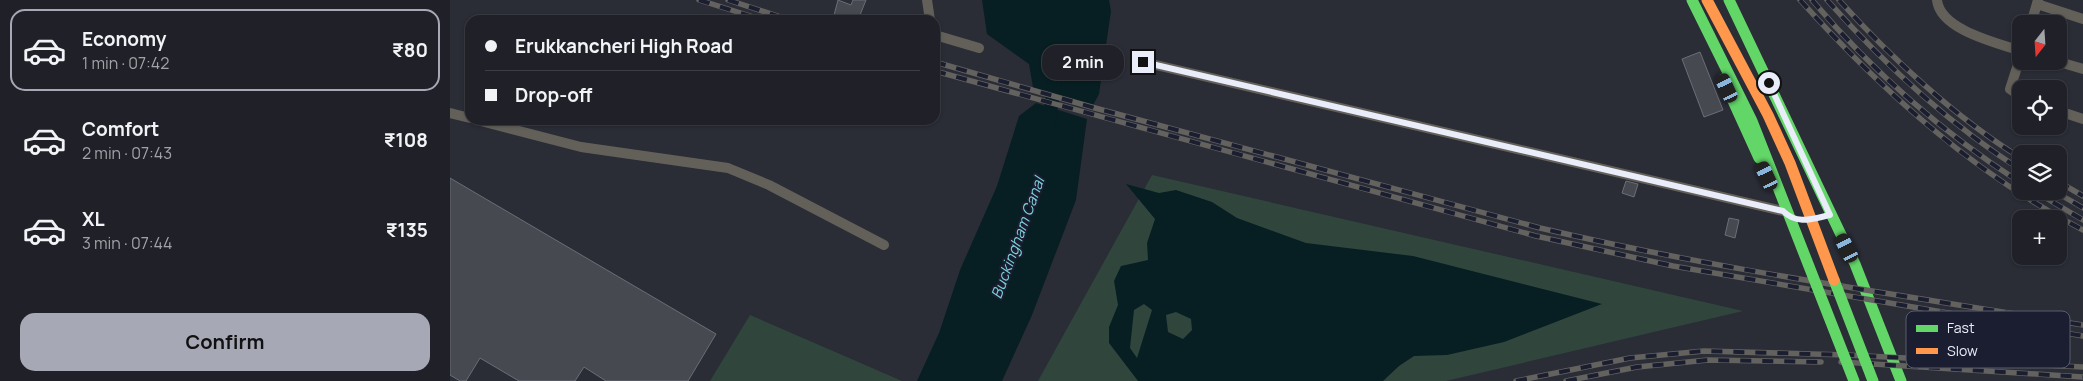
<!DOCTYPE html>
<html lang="en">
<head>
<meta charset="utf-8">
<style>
	body { margin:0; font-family:Manrope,sans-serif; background:#2d2e34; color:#f1f3f6; height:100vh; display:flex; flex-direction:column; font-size:19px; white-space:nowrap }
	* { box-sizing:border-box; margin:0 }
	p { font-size:16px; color:#a2a3a8 }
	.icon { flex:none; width:28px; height:28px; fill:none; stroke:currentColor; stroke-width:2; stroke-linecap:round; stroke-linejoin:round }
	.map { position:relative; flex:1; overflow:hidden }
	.sheet { display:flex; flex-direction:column; background:#202128; width:450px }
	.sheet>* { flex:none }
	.banner { position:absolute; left:15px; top:15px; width:475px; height:110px; border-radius:15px; box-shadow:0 1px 4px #0004,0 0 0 1px #3d3e45; display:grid; align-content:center; height:110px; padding:0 20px; background:#202128 }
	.needle { width:32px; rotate:197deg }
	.buttons { position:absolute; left:1562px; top:15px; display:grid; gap:10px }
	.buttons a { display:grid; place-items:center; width:55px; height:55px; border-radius:10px; background:#202128; box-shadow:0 1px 4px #0004,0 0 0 1px #3d3e45; font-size:25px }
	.end { position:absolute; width:22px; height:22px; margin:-11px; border:6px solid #e9ecf9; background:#111; box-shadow:0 0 0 2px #111 }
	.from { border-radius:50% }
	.bubble { position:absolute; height:35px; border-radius:15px; background:#202128; box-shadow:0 1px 4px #0004,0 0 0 1px #3d3e45; font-size:16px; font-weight:700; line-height:35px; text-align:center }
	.car { position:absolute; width:15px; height:30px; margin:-15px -8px; border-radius:6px; box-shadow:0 0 4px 1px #0007; background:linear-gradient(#222 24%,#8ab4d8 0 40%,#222 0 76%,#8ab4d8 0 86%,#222 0) }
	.banner b { display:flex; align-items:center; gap:18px; height:48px; font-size:19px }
	.banner b+b { border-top:1px solid #3d3e45 }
	.banner i { width:12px; height:12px; background:#f1f3f6 }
	ul { padding:9px 0 0; list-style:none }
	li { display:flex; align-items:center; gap:15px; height:82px; margin:0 10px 8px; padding:0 10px; border:2px solid transparent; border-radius:15px }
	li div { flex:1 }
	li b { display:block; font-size:19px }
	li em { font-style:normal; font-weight:700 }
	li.active { border-color:#a6a9b5 }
	li>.icon { width:45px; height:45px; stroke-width:1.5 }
	.action { display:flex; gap:10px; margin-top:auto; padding:10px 20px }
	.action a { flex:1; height:58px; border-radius:15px; background:#a6a9b5; color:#111; font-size:20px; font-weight:700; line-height:58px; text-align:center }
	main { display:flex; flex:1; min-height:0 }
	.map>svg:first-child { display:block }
	.green { fill:#30463d }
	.water { fill:#071f22; fill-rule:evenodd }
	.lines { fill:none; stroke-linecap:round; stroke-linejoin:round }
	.canal { stroke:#071f22; stroke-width:14 }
	.building { fill:#474951; stroke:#6b6d77 }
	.street { stroke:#63605a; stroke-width:10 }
	.fast { stroke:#63d668; stroke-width:11 }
	.rail-casing { stroke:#63625f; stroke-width:5.5 }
	.rail { stroke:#1b1e31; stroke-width:4; stroke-dasharray:11; stroke-linecap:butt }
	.fast-bridge { stroke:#63d668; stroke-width:11 }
	.slow-bridge { stroke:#ff974d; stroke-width:11 }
	.route { stroke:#e9ecf9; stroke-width:6 }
	.labels { text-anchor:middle; stroke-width:4; stroke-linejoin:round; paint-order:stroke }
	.water-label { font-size:15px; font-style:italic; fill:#7dd5dd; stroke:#1b1e31 }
	.key { fill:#1b1e31; stroke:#595c6d; stroke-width:1 }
	.key-label { font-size:14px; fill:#e9ecf9 }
</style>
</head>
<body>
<main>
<section class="sheet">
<ul>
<li class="active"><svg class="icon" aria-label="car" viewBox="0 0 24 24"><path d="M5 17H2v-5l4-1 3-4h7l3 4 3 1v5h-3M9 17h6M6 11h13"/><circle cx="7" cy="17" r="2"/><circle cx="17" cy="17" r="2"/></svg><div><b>Economy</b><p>1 min · 07:42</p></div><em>₹80</em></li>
<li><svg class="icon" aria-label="car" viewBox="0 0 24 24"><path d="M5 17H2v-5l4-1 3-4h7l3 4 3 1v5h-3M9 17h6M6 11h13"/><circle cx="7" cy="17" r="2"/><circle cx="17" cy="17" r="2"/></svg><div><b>Comfort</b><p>2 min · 07:43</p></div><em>₹108</em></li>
<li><svg class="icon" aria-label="car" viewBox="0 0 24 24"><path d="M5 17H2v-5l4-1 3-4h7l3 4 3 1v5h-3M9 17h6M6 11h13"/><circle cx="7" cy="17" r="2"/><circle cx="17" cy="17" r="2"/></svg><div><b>XL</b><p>3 min · 07:44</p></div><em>₹135</em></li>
</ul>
<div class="action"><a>Confirm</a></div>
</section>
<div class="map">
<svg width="1633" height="381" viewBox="0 0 1633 381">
	<rect width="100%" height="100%" fill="#2a2c36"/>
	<g class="green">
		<path d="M702 175 1293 311 996 381H588Z"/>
		<path d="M300 315 452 381H260Z"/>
	</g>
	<g class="water">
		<path d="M532 0H659L661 11 649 94 641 109 584 93 579 64 537 34Z"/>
		<path d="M586 103 637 119 626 200 582 315 552 381H467L489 333 510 270 547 186 569 116Z"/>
		<path d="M676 184 709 193 726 190 762 202 787 218 856 243 963 256 1152 304 1054 342 997 355 964 356 949 366 933 381H688L659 343V327L668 305 664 281 671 266 698 260 697 243 705 219ZM694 304 702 310 687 358 680 348 684 310ZM726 312 741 319 742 330 733 339 718 332 716 315Z"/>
	</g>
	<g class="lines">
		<path class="canal" d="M598 127 605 81"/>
	</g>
	<g class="building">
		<path d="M388 0 401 5 403 0H416L408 20 384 15Z"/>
		<path d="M1250 52 1273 110 1254 117 1232 59Z"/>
		<path d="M0 178 266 334 238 381H156L134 367 125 381H69L30 358 16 381H10L0 375Z"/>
		<path d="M1176 181 1188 184 1184 197 1172 193Z"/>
		<path d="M1279 218 1289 220 1285 238 1275 235Z"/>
	</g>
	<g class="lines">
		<g class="street">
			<path d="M477 0 480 20"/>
			<path d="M1487 0C1490 30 1547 43 1571 51"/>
			<path d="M1587 4 1633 19"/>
			<path d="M1581 24 1588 0"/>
			<path d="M485 35 529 48"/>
			<path d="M1571 55 1560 89 1571 97"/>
			<path d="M1606 61 1633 69"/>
			<path d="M693 62 1333 211"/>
			<path d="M1609 111 1633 119"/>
			<path d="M0 113 20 118"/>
			<path d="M27 120 131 147 278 168 319 185 434 245"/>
		</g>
		<g class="fast">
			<path d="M1279 0 1405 264 1451 381"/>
			<path d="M1273 79 1309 158"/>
		</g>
		<g class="rail-casing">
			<g id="rail">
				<path d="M249 0 313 20"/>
				<path d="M278 0 340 20"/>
				<path d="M1350 0C1432 91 1523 173 1633 230"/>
				<path d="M1362 0C1422 71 1493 133 1571 183"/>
				<path d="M1377 0C1434 64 1499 124 1571 170"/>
				<path d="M1389 0C1439 56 1507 119 1571 158"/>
				<path d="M485 62 645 108 1090 228C1269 270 1452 295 1633 325"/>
				<path d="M485 71 1086 236 1223 266 1633 336"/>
				<path d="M1609 182 1633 196"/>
				<path d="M1584 191 1633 220"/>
				<path d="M1604 191 1633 208"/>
				<path d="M1391 362 1633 377"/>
				<path d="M1066 381 1180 358 1254 351 1397 355 1633 367"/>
				<path d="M1116 381 1187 367 1258 360 1371 362"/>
			</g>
		</g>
		<use href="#rail" class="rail"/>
		<g class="fast-bridge">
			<path d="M1242 0 1302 121 1404 381"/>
			<path d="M1384 280 1423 381"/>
		</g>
		<path class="slow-bridge" d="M1257 0 1318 115 1340 163 1384 280"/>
	</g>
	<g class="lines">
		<path class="route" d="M693 62 1333 211C1347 225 1362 219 1380 215L1319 83"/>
	</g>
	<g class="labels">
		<g class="water-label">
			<text transform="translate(568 238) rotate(-70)" y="5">Buckingham Canal</text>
		</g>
	</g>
	<rect x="1456" y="311" width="164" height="57" rx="8" class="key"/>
	<rect x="1466" y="325" width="22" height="7" fill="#63d668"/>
	<rect x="1466" y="348" width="22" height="6" fill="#ff974d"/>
	<g class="key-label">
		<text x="1497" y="333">Fast</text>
		<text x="1497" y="356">Slow</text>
	</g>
</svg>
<div class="buttons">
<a><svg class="needle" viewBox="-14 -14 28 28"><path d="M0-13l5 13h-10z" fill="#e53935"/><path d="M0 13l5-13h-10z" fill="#a2a3a8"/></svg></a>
<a><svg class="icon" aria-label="locate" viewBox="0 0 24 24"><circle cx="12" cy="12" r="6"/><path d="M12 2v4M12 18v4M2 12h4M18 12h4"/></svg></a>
<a><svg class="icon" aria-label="layers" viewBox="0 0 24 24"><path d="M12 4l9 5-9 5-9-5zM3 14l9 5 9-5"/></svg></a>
<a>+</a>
</div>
<i class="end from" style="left:1319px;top:83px"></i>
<i class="end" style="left:693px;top:62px"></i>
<div class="bubble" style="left:592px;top:45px;width:82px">2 min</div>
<i class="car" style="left:1277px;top:88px;rotate:335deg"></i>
<i class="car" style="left:1317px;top:176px;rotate:335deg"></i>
<i class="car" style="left:1397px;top:248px;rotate:333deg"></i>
<div class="banner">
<b><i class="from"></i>Erukkancheri High Road</b>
<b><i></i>Drop-off</b>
</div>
</div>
</main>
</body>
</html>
